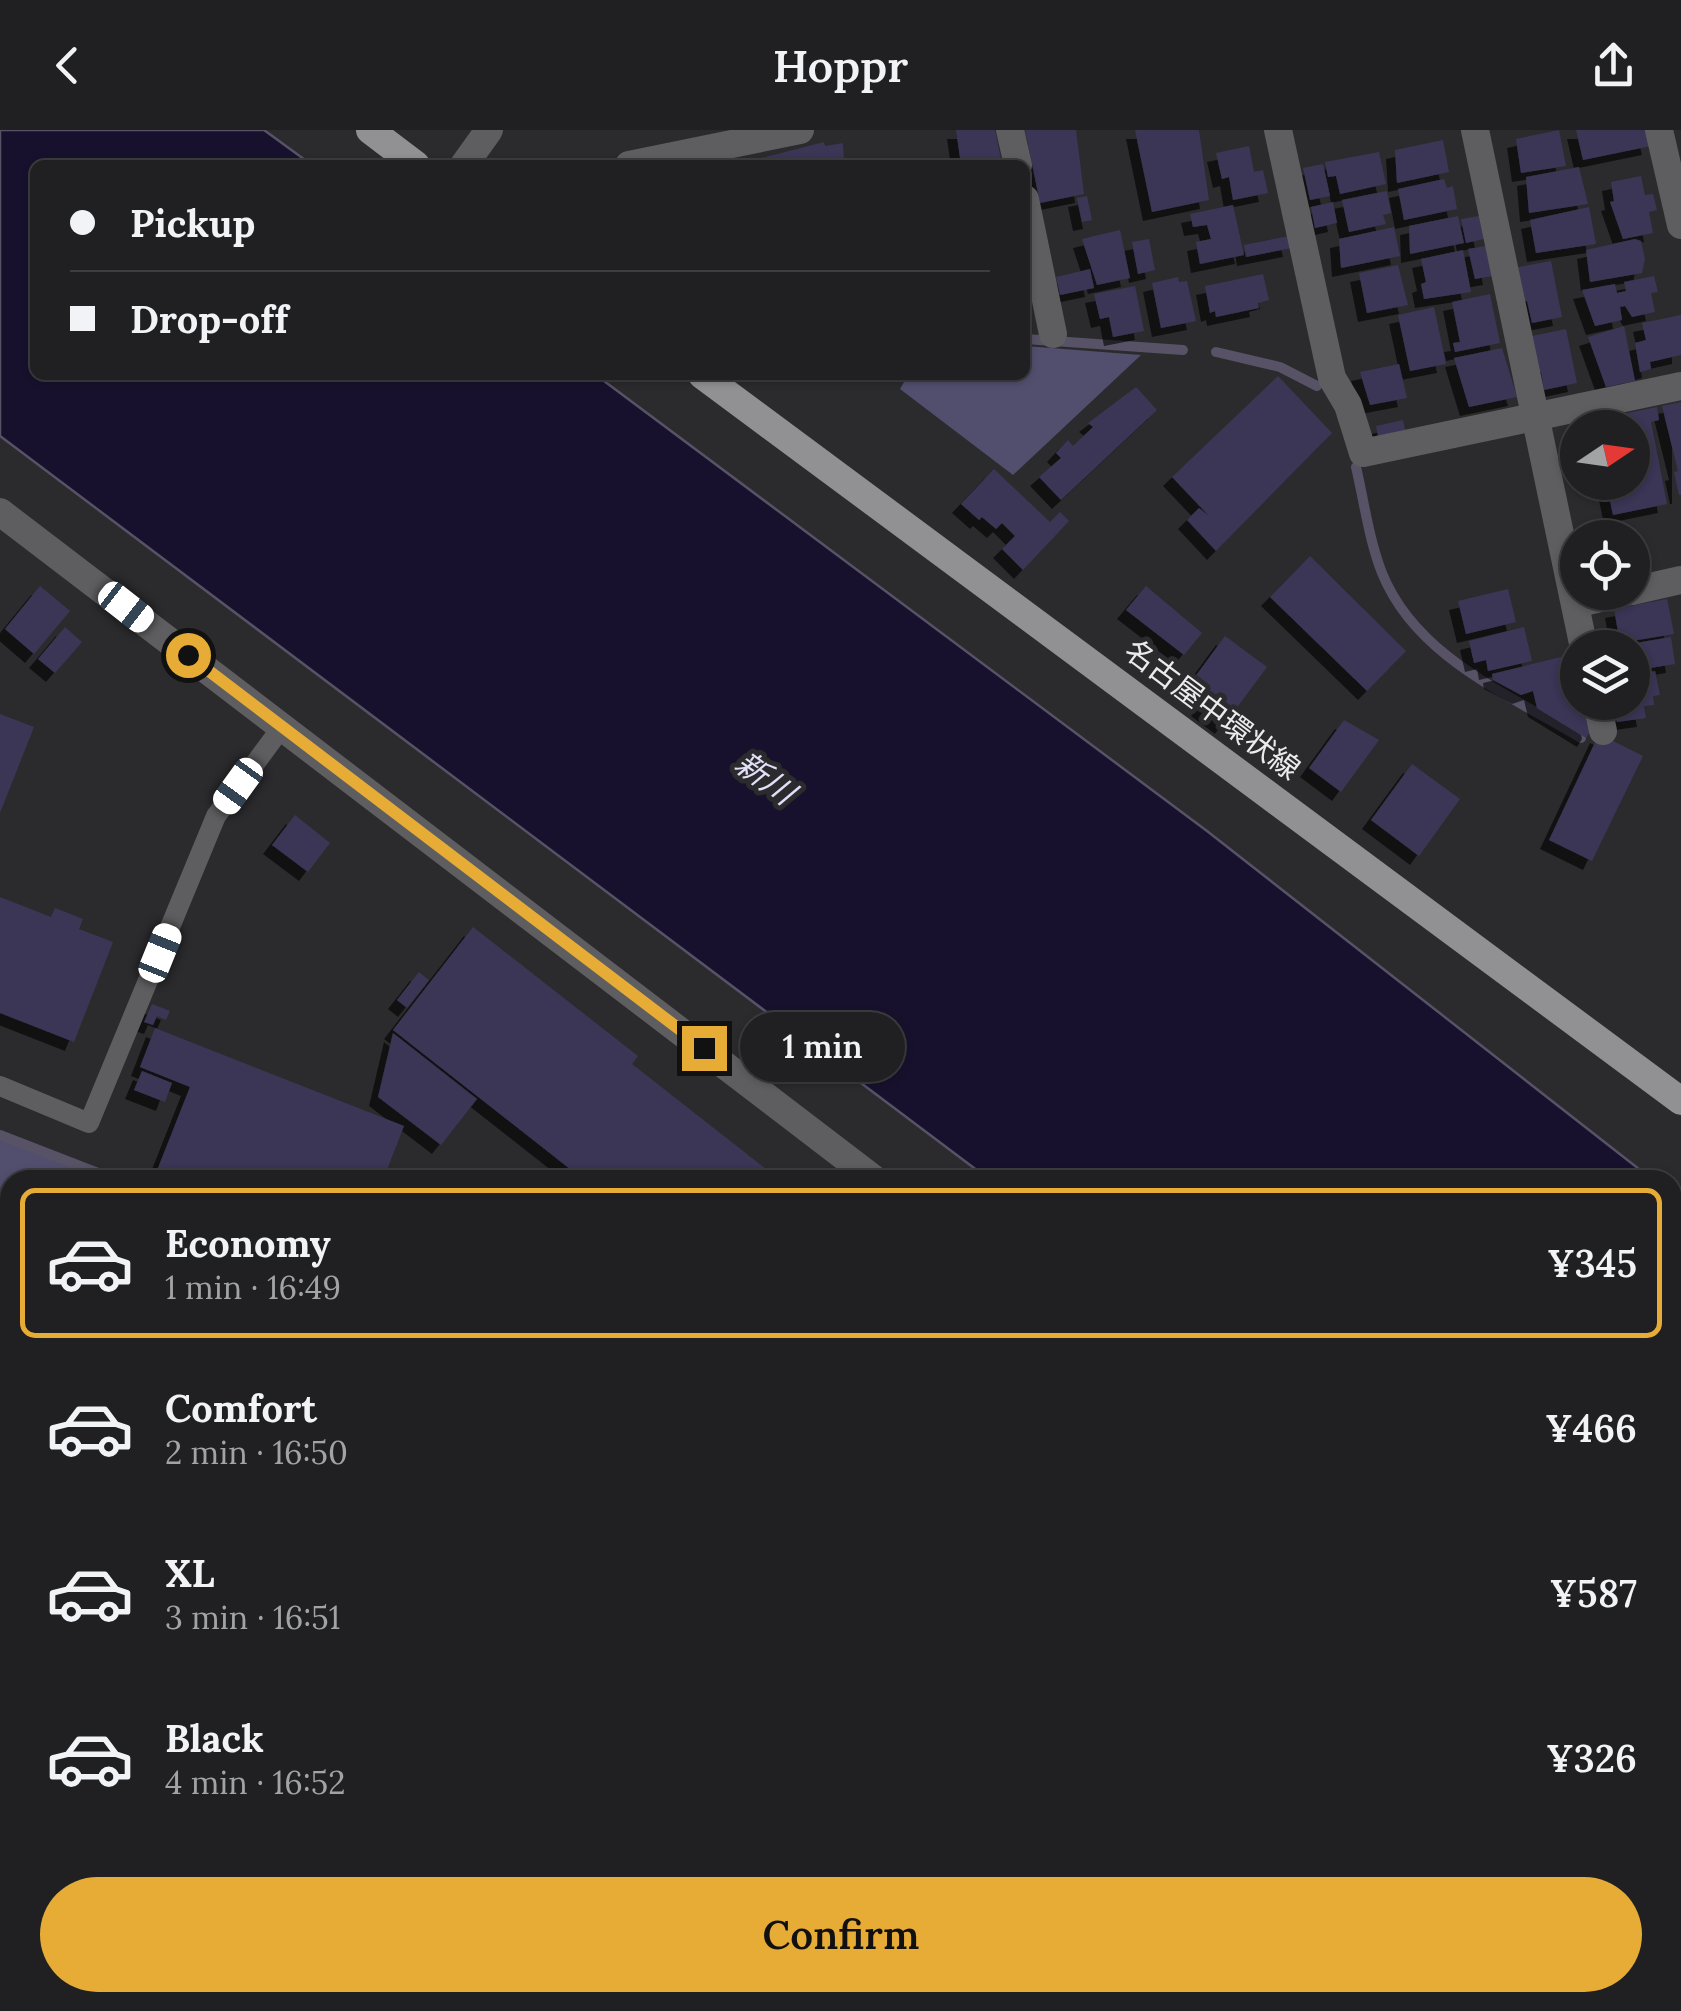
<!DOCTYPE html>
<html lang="en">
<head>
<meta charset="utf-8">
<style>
	body { margin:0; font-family:Lora,"Noto Sans JP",serif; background:#2d2d2f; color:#f1f3f6; height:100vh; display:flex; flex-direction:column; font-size:38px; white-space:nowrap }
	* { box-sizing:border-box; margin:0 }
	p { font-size:32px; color:#a2a3a5 }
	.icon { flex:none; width:55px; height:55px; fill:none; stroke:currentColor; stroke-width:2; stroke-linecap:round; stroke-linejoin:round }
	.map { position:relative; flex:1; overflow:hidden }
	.drawer { position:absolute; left:0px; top:1040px; width:1682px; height:842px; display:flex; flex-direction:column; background:#202022; border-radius:30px 30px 0 0; box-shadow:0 2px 8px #0004,0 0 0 2px #3d3e40 }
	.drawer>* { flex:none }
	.banner { position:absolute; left:30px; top:30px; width:1000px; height:220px; border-radius:15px; box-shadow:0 2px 8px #0004,0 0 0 2px #3d3e40; display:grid; align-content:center; height:220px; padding:0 40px; background:#202022 }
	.needle { width:65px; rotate:77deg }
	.controls { position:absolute; left:1560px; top:280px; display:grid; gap:20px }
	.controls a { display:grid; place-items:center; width:90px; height:90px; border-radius:50%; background:#202022; box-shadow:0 2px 8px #0004,0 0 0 2px #3d3e40; font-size:50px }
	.end { position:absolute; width:45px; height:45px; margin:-22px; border:12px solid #e6ac36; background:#111; box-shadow:0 0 0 5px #111 }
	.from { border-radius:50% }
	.bubble { position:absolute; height:70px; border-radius:35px; background:#202022; box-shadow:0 2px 8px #0004,0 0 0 2px #3d3e40; font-size:32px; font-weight:600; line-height:70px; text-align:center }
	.car { position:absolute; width:30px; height:60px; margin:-30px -15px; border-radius:12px; box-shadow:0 0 8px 2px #0007; background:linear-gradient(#fff 24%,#345 0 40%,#fff 0 76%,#345 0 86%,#fff 0) }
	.banner b { display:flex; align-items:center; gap:35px; height:95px; font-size:38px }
	.banner b+b { border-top:2px solid #3d3e40 }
	.banner i { width:25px; height:25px; background:#f1f3f6 }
	ul { padding:18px 0 0; list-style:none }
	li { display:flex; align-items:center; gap:30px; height:150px; margin:0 20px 15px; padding:0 20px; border:5px solid transparent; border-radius:15px }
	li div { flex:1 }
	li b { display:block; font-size:38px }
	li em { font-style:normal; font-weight:600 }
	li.selected { border-color:#e6ac36 }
	li>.icon { width:90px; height:90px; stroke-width:1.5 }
	.cta { display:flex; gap:20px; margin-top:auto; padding:20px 40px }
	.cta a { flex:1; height:115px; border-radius:60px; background:#e6ac36; color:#111; font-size:40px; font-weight:600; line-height:115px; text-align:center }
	header { display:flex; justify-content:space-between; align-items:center; height:130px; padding:0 40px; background:#202022; font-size:45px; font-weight:600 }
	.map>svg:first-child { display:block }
	.green { fill:#524e6e }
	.water { fill:#17112d; stroke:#575266; stroke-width:2.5 }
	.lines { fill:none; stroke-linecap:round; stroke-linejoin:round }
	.stream { stroke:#575266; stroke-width:10 }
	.building { fill:#3b3656; filter:url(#shadow) }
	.path { stroke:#868588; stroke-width:6; stroke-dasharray:8 8; stroke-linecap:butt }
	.service { stroke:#5e5e60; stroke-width:20 }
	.minor { stroke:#5e5e60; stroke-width:28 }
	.primary { stroke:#919093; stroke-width:28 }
	.route { stroke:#e6ac36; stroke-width:12 }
	.labels { text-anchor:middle; stroke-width:10; stroke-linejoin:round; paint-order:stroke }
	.street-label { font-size:30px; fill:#ebeaec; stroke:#2b2a2d }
	.water-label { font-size:32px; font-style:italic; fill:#e2dff8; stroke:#2b2a2d }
</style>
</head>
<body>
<header><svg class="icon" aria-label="back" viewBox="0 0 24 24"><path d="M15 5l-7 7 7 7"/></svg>Hoppr<svg class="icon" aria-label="share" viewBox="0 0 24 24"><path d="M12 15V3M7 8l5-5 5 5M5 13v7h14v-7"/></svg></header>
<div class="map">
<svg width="1681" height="1881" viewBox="0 0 1681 1881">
	<defs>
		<filter id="shadow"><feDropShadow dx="-9" dy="9" stdDeviation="0" flood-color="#0009"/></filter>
	</defs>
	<rect width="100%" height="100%" fill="#2b2a2d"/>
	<g class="green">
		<path d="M1025 216 1141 225 1013 345 900 259 908 245H1025Z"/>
		<path d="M0 1005 116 1050H10V1126L0 1121Z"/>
		<path d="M0 1155 10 1159V1306L0 1302Z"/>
		<path d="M1673 1822 1681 1827V1881H1443L1447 1872H1672Z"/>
		<path d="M953 1873V1872L1315 1873 1310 1881H963Z"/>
	</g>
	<g class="water">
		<path d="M0 0H264L312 35H35V245H596L1207 701 1653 1050H990L0 306Z"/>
		<path d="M1673 1064 1681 1071V1520L1672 1513Z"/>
	</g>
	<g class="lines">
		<g class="stream">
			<path d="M1025 209 1183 220"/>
			<path d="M1216 222 1280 237 1317 256"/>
			<path d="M1356 337C1364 371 1369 410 1382 443 1416 527 1508 564 1581 608"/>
			<path d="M0 1005 116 1050"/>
			<path d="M0 1320 10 1325"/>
		</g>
	</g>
	<g class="building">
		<path d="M956 0H995L1001 29 961 35Z"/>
		<path d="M1025 0H1076L1084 64 1040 73Z"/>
		<path d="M1135 0H1199L1209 70 1152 82Z"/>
		<path d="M1559 0 1566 36 1521 43 1516 9Z"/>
		<path d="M1576 0H1647L1651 16 1583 30Z"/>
		<path d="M1443 10 1449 42 1397 53 1395 20Z"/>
		<path d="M824 12 825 16 843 13 844 35H715L741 28 742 33Z"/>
		<path d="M1249 16 1254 42 1263 40 1268 63 1233 70 1229 47 1222 49 1216 23Z"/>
		<path d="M1379 22 1386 54 1340 64 1336 46 1328 47 1325 32Z"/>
		<path d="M1323 34 1330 66 1310 70 1303 38Z"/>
		<path d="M1579 37 1588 74 1529 83 1526 47Z"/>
		<path d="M1641 46 1645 65 1653 64 1657 80 1649 82 1653 103 1623 109 1610 72 1614 71 1611 52Z"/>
		<path d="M1444 49 1447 58 1453 56 1457 79 1404 90 1398 59Z"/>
		<path d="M1387 61 1391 83 1383 85 1386 94 1349 102 1342 70Z"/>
		<path d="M1087 66 1092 90 1082 92 1077 68Z"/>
		<path d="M1333 72 1337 93 1315 98 1311 77Z"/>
		<path d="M1233 75 1244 125 1200 134 1196 112 1211 109 1207 95 1193 97 1190 84Z"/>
		<path d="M1589 77 1596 114 1536 123 1530 90Z"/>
		<path d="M1458 86 1464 113 1410 124 1409 96Z"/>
		<path d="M1479 86 1484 109 1466 113 1461 89Z"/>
		<path d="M1394 97 1400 126 1341 138 1339 109Z"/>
		<path d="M1120 100 1130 148 1097 155 1082 109Z"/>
		<path d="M1289 106 1292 118 1246 127 1244 115Z"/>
		<path d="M1149 109 1155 140 1138 144 1132 112Z"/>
		<path d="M1635 109 1641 111 1645 129 1642 143 1590 152 1586 120Z"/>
		<path d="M1486 116 1492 146 1475 149 1468 119Z"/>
		<path d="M1463 120 1471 162 1424 169 1421 154 1426 152 1421 129Z"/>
		<path d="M1551 131 1562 187 1532 193 1527 171 1521 172 1514 138Z"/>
		<path d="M1398 135 1408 175 1367 183 1359 143Z"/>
		<path d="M1090 139 1094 158 1060 165 1056 147Z"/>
		<path d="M1263 144 1269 170 1258 173 1259 178 1216 187 1215 181 1210 183 1205 156Z"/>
		<path d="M1654 146 1658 162 1651 163 1655 182 1632 187 1625 176 1620 177 1622 190 1595 196 1582 160 1615 154 1617 163 1626 161 1624 152Z"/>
		<path d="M1178 147 1179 152 1187 151 1196 191 1161 198 1152 153Z"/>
		<path d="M1135 156 1144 201 1113 207 1109 187 1100 189 1094 164Z"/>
		<path d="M1490 164 1500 213 1455 222 1453 213 1460 212 1452 172Z"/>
		<path d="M1434 177 1446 234 1410 241 1398 185Z"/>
		<path d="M1681 185V225L1650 232 1651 239 1640 242 1635 213 1646 210 1642 193Z"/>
		<path d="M1624 196 1635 251 1606 257 1588 207Z"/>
		<path d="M1566 199 1577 253 1544 260 1541 242 1535 244 1527 207Z"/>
		<path d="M1502 218 1517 267 1469 277 1454 228Z"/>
		<path d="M1399 234 1407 268 1370 275 1360 242Z"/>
		<path d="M1278 246 1332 303 1216 421 1187 390 1199 378 1209 386 1172 347Z"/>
		<path d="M1136 257 1157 280 1061 370 1039 347 1061 328 1056 323 1068 310 1073 316 1093 297 1088 293Z"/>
		<path d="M1681 272V365H1679L1674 342 1678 341 1662 276Z"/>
		<path d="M1657 277 1659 290 1651 292 1667 374 1613 385 1606 352H1632V298H1595L1593 290Z"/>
		<path d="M1403 290 1405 300 1378 306 1376 296Z"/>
		<path d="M994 339 1050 392 1060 382 1069 391 1023 440 1002 419 1015 406 1002 393 996 399 982 387 979 390 961 374Z"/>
		<path d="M1310 426 1406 521 1367 561 1270 467Z"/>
		<path d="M40 456 70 481 34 524 5 499Z"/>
		<path d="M1146 456 1202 503 1184 525 1126 480Z"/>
		<path d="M1508 459 1516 492 1466 504 1458 471Z"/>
		<path d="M1667 469 1674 504 1620 513 1614 479Z"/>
		<path d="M65 497 82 512 55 543 38 529Z"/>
		<path d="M1524 497 1532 531 1488 541 1486 530 1474 533 1469 511Z"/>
		<path d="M1225 506 1267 537 1224 595 1200 577 1207 568 1189 555Z"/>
		<path d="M1671 507 1675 534 1632 541V518L1624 515Z"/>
		<path d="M1573 524 1578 572H1585L1591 600 1586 608 1537 578 1533 561 1521 565 1493 550 1492 544Z"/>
		<path d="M1655 541 1660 565 1653 566 1654 575 1644 576 1646 588 1617 592 1614 572H1632V545Z"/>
		<path d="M0 584 34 597 0 683Z"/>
		<path d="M1344 590 1379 610 1341 662 1309 638Z"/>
		<path d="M1599 604 1643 626 1592 731 1549 710Z"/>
		<path d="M1412 634 1460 669 1419 726 1371 690Z"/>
		<path d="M295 685 330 713 308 742 272 715Z"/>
		<path d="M0 767 51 787 55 778 83 789 79 799 113 812 74 912 0 883Z"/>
		<path d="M473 797 638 926 632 934 780 1050H584L393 900Z"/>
		<path d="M419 842 429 850 407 878 397 870Z"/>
		<path d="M152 874 170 881 166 890 157 886 153 895 144 892Z"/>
		<path d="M155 898 404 996 383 1050H173L156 1043 190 957 140 937Z"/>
		<path d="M393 903 477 969 441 1015 378 967Z"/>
		<path d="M142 941 172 953 165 972 134 960Z"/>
	</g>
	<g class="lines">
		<g class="path">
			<path d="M0 1410 10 1413"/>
			<path d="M0 1789 10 1793"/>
			<path d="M202 1872 223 1881"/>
			<path d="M418 1872 422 1881"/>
			<path d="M940 1881 944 1872"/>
		</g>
		<g class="service">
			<path d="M0 956 89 993 216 686 282 597"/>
			<path d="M0 1301 10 1307"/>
			<path d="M1391 1872 1397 1881"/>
			<path d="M1508 1872 1524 1881"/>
		</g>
		<g class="minor">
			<path d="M1010 0 1018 35"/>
			<path d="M1278 0 1332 248 1348 275 1363 323 1681 256"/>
			<path d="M1475 0 1584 518"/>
			<path d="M1659 0 1681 95"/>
			<path d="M464 35 489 0"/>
			<path d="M629 35 800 0"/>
			<path d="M1025 69 1053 204"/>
			<path d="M0 382 875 1050"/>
			<path d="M1632 461 1681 450"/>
			<path d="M1575 474 1626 462"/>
			<path d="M1597 572 1603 601"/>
			<path d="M0 1143 10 1148"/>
			<path d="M1672 1746 1681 1756"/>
			<path d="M1672 1776 1681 1782"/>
		</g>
		<g class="primary">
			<path d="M370 0 416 35"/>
			<path d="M702 245 1681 971"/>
		</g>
	</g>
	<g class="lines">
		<path class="route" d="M188 525 704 918"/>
	</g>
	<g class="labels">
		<g class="street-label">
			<text transform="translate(1212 580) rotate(37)" y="10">名古屋中環状線</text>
		</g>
		<g class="water-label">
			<text transform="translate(765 648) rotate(36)" y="11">新川</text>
		</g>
	</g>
</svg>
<div class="controls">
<a><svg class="needle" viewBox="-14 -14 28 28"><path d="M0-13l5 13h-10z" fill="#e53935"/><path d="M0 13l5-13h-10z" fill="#a2a3a5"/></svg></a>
<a><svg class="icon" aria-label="locate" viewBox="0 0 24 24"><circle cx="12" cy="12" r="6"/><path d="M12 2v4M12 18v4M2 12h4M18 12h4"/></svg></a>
<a><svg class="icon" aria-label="layers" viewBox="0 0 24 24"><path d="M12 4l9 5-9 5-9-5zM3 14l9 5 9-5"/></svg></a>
</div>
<i class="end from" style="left:188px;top:525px"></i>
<i class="end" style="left:704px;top:918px"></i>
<div class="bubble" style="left:740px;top:882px;width:165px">1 min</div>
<i class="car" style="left:126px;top:477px;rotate:128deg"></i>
<i class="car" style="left:238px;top:656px;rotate:216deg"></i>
<i class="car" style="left:160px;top:823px;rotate:22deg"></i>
<div class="banner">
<b><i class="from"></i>Pickup</b>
<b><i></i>Drop-off</b>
</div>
<section class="drawer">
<ul>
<li class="selected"><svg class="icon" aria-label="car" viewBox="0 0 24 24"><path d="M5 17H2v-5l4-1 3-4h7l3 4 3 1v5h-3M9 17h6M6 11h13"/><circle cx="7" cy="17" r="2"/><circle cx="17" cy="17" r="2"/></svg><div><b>Economy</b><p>1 min · 16:49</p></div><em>¥345</em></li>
<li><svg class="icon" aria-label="car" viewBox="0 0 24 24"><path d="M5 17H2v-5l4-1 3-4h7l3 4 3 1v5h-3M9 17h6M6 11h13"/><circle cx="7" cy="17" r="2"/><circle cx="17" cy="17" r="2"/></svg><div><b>Comfort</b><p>2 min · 16:50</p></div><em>¥466</em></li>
<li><svg class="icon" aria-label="car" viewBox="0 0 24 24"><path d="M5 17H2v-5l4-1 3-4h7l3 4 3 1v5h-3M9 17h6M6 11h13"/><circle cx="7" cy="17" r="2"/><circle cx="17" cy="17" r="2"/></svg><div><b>XL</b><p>3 min · 16:51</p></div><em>¥587</em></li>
<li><svg class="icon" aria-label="car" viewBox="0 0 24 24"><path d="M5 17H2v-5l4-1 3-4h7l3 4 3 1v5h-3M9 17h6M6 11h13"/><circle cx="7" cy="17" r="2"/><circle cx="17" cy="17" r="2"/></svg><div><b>Black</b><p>4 min · 16:52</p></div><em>¥326</em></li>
</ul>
<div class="cta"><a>Confirm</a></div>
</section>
</div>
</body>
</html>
